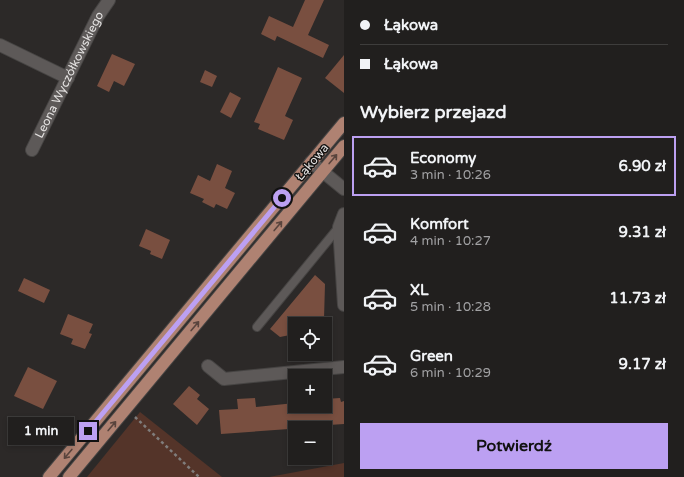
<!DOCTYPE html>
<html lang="pl">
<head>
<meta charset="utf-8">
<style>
	body { margin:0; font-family:"Varela Round",sans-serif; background:#2d2c2b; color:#f1f3f6; height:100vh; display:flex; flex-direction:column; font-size:15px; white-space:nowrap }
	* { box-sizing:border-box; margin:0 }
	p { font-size:13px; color:#a2a2a4 }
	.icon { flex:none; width:22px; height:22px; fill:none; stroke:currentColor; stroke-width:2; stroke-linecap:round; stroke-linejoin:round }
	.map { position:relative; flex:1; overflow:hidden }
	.panel { display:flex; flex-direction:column; background:#211f1e; width:340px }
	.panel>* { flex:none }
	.banner { display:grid; align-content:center; height:88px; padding:0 16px; background:#211f1e }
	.controls { position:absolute; left:288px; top:317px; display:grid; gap:8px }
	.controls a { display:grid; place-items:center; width:44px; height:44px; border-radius:0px; background:#211f1e; box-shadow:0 2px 6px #0003,0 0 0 1px #3e3d3c; font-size:20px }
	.end { position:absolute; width:18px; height:18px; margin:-9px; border:5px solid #bca0f2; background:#111; box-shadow:0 0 0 2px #111 }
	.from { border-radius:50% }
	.bubble { position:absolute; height:28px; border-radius:0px; background:#211f1e; box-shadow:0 2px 6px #0003,0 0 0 1px #3e3d3c; font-size:13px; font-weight:700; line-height:28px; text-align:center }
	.banner b { display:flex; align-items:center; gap:14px; height:38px; font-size:15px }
	.banner b+b { border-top:1px solid #3e3d3c }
	.banner i { width:10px; height:10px; background:#f1f3f6 }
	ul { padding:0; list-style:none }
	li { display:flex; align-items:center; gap:12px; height:60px; margin:0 8px 6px; padding:0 8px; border:2px solid transparent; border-radius:0px }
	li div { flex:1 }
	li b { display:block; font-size:15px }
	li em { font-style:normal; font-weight:700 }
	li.current { border-color:#bca0f2 }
	li>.icon { width:36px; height:36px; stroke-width:1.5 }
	h2 { padding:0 16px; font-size:18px; line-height:48px }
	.primary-button { display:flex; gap:8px; margin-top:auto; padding:8px 16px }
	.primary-button a { flex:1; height:46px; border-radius:0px; background:#bca0f2; color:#111; font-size:16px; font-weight:700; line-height:46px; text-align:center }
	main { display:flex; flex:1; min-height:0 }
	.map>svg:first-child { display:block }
	.green { fill:#543429 }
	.building { fill:#794f40 }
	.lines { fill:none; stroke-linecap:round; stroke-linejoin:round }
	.lane-casing { stroke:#464443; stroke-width:10 }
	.street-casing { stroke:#464443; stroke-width:14 }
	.primary-casing { stroke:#464443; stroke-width:14 }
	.path { stroke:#807d7c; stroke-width:2.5; stroke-dasharray:3 3; stroke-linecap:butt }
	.lane { stroke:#5d5958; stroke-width:8 }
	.street { stroke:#5d5958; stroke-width:12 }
	.primary { stroke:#af8272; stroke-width:12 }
	.oneway { stroke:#59443d }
	.route { stroke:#bca0f2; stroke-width:5 }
	.labels { text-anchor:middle; stroke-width:3; stroke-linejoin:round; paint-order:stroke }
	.street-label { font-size:12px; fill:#e4e2e1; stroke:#131211 }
</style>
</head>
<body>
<main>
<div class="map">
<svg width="344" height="477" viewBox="0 0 344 477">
	<rect width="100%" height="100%" fill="#2c2928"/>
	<g class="green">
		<path d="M140 412 222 477H87Z"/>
		<path d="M344 463V477H269Z"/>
	</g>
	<g class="building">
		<path d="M305 0H324L308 35 329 45 323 58 277 36 275 41 261 34 269 16 293 27Z"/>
		<path d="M112 54 135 64 124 86 114 81 109 92 97 86Z"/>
		<path d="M344 55V93L325 78Z"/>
		<path d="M278 67 302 78 285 116 293 120 284 140 258 129 260 124 254 122Z"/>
		<path d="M205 70 217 76 212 87 200 82Z"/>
		<path d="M230 92 241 98 231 118 220 112Z"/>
		<path d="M217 164 232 171 225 188 235 193 227 209 216 204 214 208 202 202 204 199 190 193 198 175 210 181Z"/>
		<path d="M146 229 170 240 162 259 150 254 151 251 139 246Z"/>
		<path d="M315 275 325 284 324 319 320 324H295V334L280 337 270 329Z"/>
		<path d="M24 278 50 290 44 303 18 291Z"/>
		<path d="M68 314 93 324 89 333 92 334 85 349 71 344 73 339 60 334Z"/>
		<path d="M28 367 57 381 43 409 14 396Z"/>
		<path d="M189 386 200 395 197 399 209 409 197 425 173 404Z"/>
		<path d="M255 398 256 407 295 403V406H325V399L340 398 341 402 344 401V424L329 425V424L302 426 303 428 221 434 219 410 238 409 237 399Z"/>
	</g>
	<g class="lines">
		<g class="lane-casing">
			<path id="lane" d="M257 327 339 227"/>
		</g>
		<g class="street-casing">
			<g id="street">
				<path d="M0 45 68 78"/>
				<path id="s1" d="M32 150 98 16 109 0"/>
				<path d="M311 162 344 189"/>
				<path d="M344 214 339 227 344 305"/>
				<path d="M208 366 224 379 344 367"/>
			</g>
		</g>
		<g class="primary-casing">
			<g id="primary">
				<path d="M49 477 344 123"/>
				<path d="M69 477 344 146"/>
			</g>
		</g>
		<path class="path" d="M135 417 199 477"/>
		<use href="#lane" class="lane"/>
		<use href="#street" class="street"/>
		<use href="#primary" class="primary"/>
	</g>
	<defs><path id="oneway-shaft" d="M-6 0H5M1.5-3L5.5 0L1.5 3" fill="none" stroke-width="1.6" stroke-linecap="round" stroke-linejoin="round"/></defs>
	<g class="oneway">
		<use href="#oneway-shaft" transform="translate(333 159) rotate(-50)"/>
		<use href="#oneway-shaft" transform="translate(278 226) rotate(-50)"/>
		<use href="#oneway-shaft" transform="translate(195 326) rotate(-50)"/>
		<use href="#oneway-shaft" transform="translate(112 426) rotate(-50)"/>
		<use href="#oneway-shaft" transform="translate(68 454) rotate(130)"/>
	</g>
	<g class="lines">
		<path class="route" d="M88 431 282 198"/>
	</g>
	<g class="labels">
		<g class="street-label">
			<text dy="4" stroke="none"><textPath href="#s1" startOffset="84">Leona Wyczółkowskiego</textPath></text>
			<text transform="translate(312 162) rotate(-50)" y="4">Łąkowa</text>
		</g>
	</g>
</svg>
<div class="controls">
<a><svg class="icon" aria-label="locate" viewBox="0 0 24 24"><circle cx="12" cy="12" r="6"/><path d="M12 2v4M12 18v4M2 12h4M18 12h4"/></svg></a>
<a>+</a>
<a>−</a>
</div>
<i class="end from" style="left:282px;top:198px"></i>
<i class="end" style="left:88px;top:431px"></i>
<div class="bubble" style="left:8px;top:417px;width:66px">1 min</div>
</div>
<section class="panel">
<div class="banner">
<b><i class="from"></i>Łąkowa</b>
<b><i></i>Łąkowa</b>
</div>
<h2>Wybierz przejazd</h2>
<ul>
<li class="current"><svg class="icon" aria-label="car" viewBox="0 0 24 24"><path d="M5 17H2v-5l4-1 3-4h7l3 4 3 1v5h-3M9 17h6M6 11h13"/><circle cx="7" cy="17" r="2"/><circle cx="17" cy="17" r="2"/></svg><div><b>Economy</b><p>3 min · 10:26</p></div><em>6.90 zł</em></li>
<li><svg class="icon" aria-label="car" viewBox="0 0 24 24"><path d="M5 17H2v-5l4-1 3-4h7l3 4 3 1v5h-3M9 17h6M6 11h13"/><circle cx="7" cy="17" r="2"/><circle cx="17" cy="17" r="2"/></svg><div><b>Komfort</b><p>4 min · 10:27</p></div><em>9.31 zł</em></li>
<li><svg class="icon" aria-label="car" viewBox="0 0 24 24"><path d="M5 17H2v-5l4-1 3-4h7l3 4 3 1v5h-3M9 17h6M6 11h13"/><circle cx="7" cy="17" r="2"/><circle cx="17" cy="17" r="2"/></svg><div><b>XL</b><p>5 min · 10:28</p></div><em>11.73 zł</em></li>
<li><svg class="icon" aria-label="car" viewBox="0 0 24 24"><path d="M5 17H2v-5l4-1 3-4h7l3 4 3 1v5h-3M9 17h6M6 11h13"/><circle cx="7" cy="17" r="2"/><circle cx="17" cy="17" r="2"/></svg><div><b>Green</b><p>6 min · 10:29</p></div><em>9.17 zł</em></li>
</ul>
<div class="primary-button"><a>Potwierdź</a></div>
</section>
</main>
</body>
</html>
